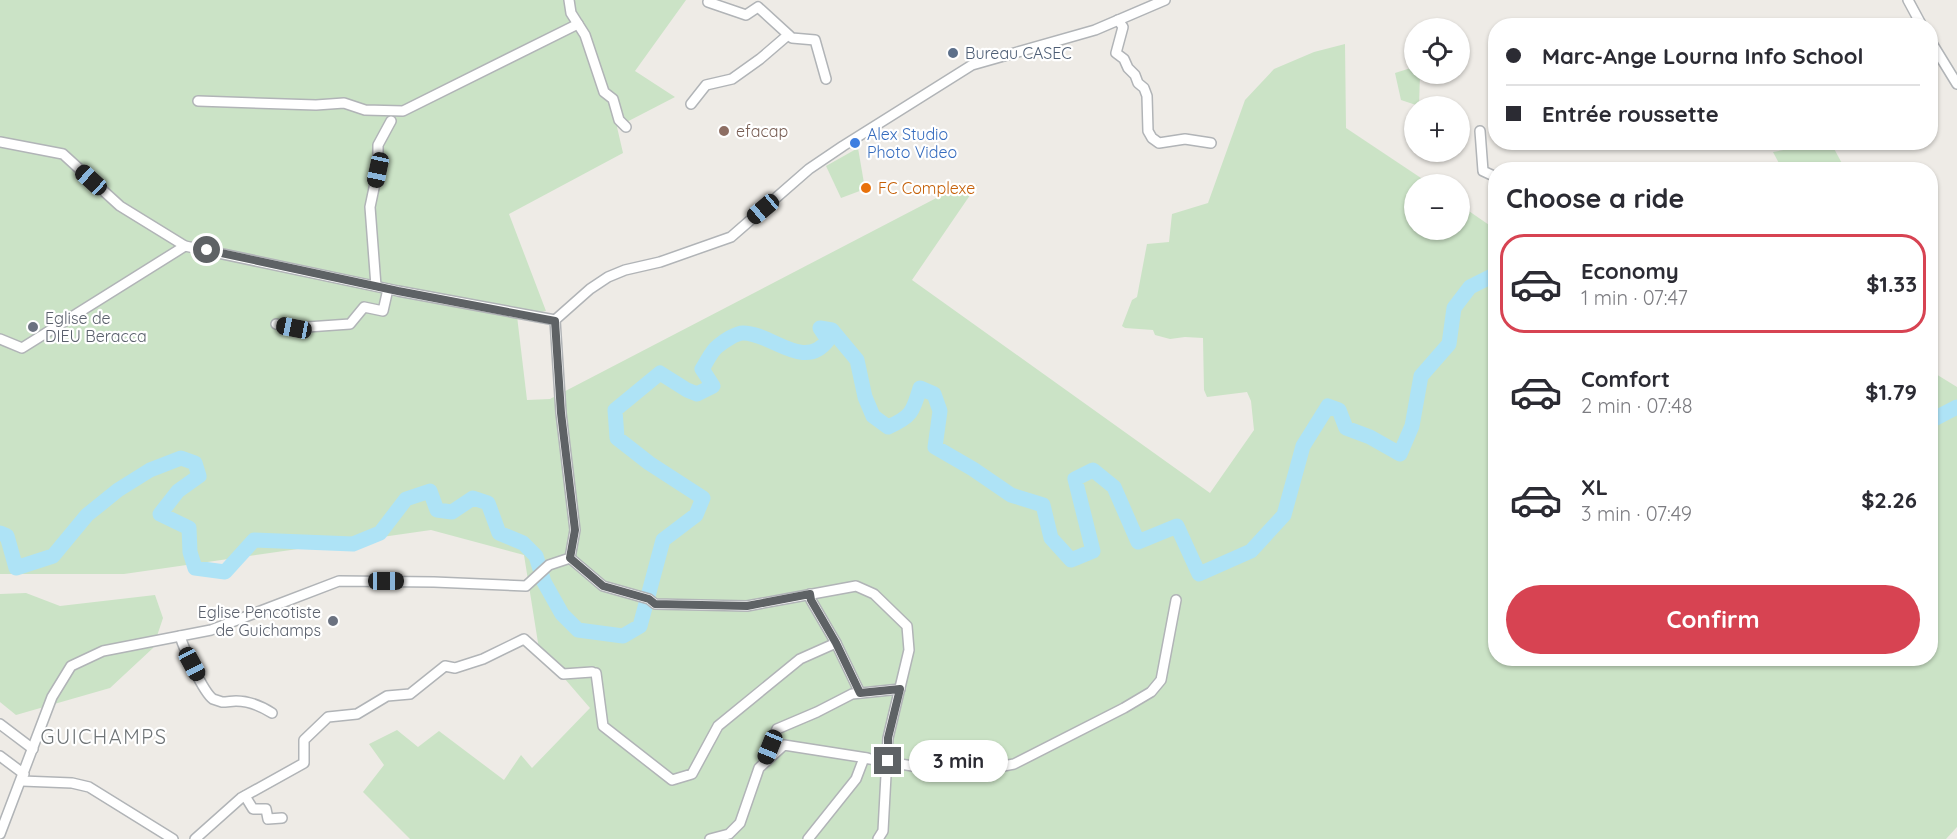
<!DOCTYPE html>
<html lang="en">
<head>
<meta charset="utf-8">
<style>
	body { margin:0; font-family:Quicksand,sans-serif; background:#f2f2f3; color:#2b2b33; height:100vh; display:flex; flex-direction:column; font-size:22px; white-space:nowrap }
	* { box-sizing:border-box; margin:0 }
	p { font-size:20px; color:#7c7c81 }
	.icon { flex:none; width:33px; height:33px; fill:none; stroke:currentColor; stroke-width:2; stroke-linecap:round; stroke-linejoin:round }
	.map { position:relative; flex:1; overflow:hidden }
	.details { position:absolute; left:1488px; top:162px; width:450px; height:504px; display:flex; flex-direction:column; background:#fff; border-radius:24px; box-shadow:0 2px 4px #0004 }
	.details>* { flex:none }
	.hud { position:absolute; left:1488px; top:18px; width:450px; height:132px; border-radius:24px; box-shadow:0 2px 4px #0004; display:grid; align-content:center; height:132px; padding:0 18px; background:#fff }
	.fabs { position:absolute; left:1404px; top:18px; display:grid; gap:12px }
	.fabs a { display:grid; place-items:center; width:66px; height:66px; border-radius:50%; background:#fff; box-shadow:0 2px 4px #0004; font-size:30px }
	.end { position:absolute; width:27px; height:27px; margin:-14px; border:8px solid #5e6265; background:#fff; box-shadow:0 0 0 3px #fff }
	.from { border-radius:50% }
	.bubble { position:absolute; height:42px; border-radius:21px; background:#fff; box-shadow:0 2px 4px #0004; font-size:20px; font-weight:700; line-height:42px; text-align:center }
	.car { position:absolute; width:18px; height:36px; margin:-18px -9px; border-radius:8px; box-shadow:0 0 4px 2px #0007; background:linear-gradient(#222 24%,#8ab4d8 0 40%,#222 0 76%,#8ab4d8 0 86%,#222 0) }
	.hud b { display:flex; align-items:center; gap:21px; height:57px; font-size:22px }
	.hud b+b { border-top:2px solid #e1e1e2 }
	.hud i { width:15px; height:15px; background:#2b2b33 }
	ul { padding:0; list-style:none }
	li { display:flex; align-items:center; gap:18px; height:99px; margin:0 12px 9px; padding:0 6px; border:3px solid transparent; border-radius:24px }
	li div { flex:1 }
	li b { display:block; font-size:22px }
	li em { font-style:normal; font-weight:700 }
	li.on { border-color:#d74352 }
	li>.icon { width:54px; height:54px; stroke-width:1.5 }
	h2 { padding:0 18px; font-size:27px; line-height:72px }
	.button { display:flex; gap:12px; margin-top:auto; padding:12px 18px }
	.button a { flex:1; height:69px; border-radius:36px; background:#d74352; color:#fff; font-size:24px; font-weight:700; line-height:69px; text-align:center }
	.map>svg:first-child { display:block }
	.green { fill:#cbe3c6 }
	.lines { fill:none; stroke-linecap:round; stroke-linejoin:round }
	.river { stroke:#aee3f6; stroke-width:15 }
	.minor-casing { stroke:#b1b4b7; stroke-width:12 }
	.minor { stroke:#fff; stroke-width:9 }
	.route { stroke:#5e6265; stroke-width:8 }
	.service-dot { fill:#5c6f8a; stroke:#fff; stroke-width:2 }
	.education-dot { fill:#8d6e63; stroke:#fff; stroke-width:2 }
	.shop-dot { fill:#3f7fe0; stroke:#fff; stroke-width:2 }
	.food-dot { fill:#e8710a; stroke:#fff; stroke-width:2 }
	.worship-dot { fill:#6b7280; stroke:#fff; stroke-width:2 }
	.labels { text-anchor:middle; stroke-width:4.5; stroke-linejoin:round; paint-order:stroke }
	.service-label { font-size:16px; fill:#4e5e75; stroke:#fff; text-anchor:start }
	.education-label { font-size:16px; fill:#785e54; stroke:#fff; text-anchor:start }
	.shop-label { font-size:16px; fill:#366cbe; stroke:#fff; text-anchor:start }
	.food-label { font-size:16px; fill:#c56008; stroke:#fff; text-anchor:start }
	.worship-label { font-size:16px; fill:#5b616d; stroke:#fff; text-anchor:start }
	.quarter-label { font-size:20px; letter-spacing:1.5px; fill:#6f7477; stroke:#fff }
</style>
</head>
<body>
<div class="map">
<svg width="1957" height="839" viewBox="0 0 1957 839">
	<rect width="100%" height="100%" fill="#eeebe6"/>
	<g class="green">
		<path d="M0 0H686L635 71 675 97 617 127 623 153 509 214 546 311 517 316 527 400 550 399 946 193 977 185 912 280 1210 493 1254 430 1251 401 1247 392 1207 397 1204 390 1203 338 1185 337 1170 339 1155 335 1153 330 1125 328 1122 326 1132 300 1137 297 1147 244 1169 242 1172 214 1208 203 1245 100 1274 69 1314 52 1345 44 1346 128 1430 184H1414V230H1460V205L1495 229 1496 658H1930L1931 371 1957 387V827L1946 839H410L363 792 384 765 369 744 397 730 418 747 439 731 504 780 521 755 532 768 590 708 539 649 524 555 431 530 124 574H0Z"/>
		<path d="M1414 67V74H1420L1419 106 1401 100 1395 73Z"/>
		<path d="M1820 143H1831L1845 169H1782L1773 152Z"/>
		<path d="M858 148 865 189 841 198 826 166Z"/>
		<path d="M26 593 60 606 155 595 163 618 153 648 110 688 16 715 0 702V594Z"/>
	</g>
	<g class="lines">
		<g class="river">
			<path d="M1930 421 1957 407"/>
			<path d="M0 533 7 536 16 568 53 556 87 515 118 490 150 470 181 458 195 463 199 476 178 491 160 514 189 528 190 552 195 568 225 572 254 540 353 544 380 533 406 499 430 491 437 510 452 512 473 498 488 503 499 533 523 543 536 556 544 582 562 614 578 630 623 636 640 626 663 540 696 515 703 498 649 463 617 438 615 410 660 373 687 390 697 394 713 386 702 369C707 362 711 351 718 346 724 341 736 333 743 333 772 333 804 372 828 340L820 328 832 330 857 360 865 397 873 416 888 427C911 417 913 412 920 388L934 394 940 411 935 447 973 469 1011 495 1043 505 1051 538 1071 560 1093 551 1075 479 1093 470 1114 487 1138 542 1177 526 1199 574 1251 551 1284 515 1303 446 1328 406 1339 410 1346 428 1370 437 1400 454 1412 426 1421 376 1449 344 1454 308 1470 287 1492 276 1496 278"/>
		</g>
		<g class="minor-casing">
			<g id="minor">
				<path d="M569 0 571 13 585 35 604 92 613 99 619 120 626 127"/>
				<path d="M1908 0 1922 26"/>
				<path d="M708 2 746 15 758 7 792 38 815 40 826 79"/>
				<path d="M1118 20 1123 27 1116 53 1124 59 1128 68 1135 75 1138 83 1144 88 1147 96 1148 131 1152 138 1159 143 1185 139 1211 143"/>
				<path d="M1930 40 1957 84"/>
				<path d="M198 101 316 105 344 103 365 110 403 111 578 24"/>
				<path d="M691 104 706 85 732 79 760 59 788 35"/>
				<path d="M1480 131 1483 171 1496 177"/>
				<path d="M0 142 63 154 120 206 185 246 398 291 555 320"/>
				<path d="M376 286 370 207 378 169V145L391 121"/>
				<path d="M276 324 293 328 350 324 364 307 383 311 388 289"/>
				<path d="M0 339 22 348 185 246"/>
				<path d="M570 558 603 586 649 599 655 604 747 606 856 586 874 594 907 626 909 650 888 738 883 831 878 839"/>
				<path d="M810 594 811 600 836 643"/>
				<path d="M180 636C184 649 203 692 213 699 213 699 222 702 222 702 227 702 232 701 236 701 249 701 261 706 272 713"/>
				<path d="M596 673 603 726 672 780 692 774 718 726 800 659 836 643 860 693"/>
				<path d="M0 724 33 749"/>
				<path d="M0 756 24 774"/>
				<path d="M764 762 777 729 817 712 852 694 900 689"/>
				<path d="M22 781 72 783 89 787 173 839"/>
				<path d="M245 796 253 809H266L268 819 282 818"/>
				<path d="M0 834 52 697 71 666 103 651 211 630 339 581 434 582 526 586 549 565 570 558 575 530 561 413 555 320 590 289 608 277 625 270 660 262 731 237 809 169 843 146 972 65 1095 30 1165 0"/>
				<path d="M195 839 241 798 304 763V740L328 717 357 714 387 696 410 694 445 666 455 668 483 659 524 639 563 674 592 672"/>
				<path d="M710 839 729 834 740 823 759 768 784 745 867 758"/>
				<path d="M808 839 856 779 864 758 961 774 1014 764 1124 708 1151 692 1161 680 1176 600"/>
			</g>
		</g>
		<use href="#minor" class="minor"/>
	</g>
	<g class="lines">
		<path class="route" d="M207 250 398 291 555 321 561 413 575 530 570 558 603 586 649 599 655 604 747 606 810 594 811 600 836 643 860 693 900 689 888 738V761"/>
	</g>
	<circle class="service-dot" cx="953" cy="53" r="6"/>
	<circle class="education-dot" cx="724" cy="131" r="6"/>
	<circle class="shop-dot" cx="855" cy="143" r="6"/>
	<circle class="food-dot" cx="866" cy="188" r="6"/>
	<g class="worship-dot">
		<circle cx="33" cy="327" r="6"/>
		<circle cx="333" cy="621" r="6"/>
	</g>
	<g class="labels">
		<g class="service-label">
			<text x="965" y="59">Bureau CASEC</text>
		</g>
		<g class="education-label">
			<text x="736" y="137">efacap</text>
		</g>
		<g class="shop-label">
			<text x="867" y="140">Alex Studio<tspan x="867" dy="18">Photo Video</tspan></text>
		</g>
		<g class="food-label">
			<text x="878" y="194">FC Complexe</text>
		</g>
		<g class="worship-label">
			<text x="45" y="324">Eglise de<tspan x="45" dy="18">DIEU Beracca</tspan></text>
			<text x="321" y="618" text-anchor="end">Eglise Pencotiste<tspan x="321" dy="18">de Guichamps</tspan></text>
		</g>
		<g class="quarter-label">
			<text x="104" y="744">GUICHAMPS</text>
		</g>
	</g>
</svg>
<div class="fabs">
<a><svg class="icon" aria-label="locate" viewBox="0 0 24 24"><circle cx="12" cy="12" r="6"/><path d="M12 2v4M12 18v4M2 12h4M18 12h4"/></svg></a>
<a>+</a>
<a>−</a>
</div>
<i class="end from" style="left:207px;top:250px"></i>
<i class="end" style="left:888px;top:761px"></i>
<div class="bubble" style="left:909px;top:740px;width:99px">3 min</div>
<i class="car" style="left:378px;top:170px;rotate:192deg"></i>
<i class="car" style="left:91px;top:180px;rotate:312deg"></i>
<i class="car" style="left:763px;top:209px;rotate:230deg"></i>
<i class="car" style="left:294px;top:328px;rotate:281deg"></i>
<i class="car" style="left:386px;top:581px;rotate:90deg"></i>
<i class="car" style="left:192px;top:664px;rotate:152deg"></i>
<i class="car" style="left:770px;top:747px;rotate:202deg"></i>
<div class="hud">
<b><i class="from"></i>Marc-Ange Lourna Info School</b>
<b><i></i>Entrée roussette</b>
</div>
<section class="details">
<h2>Choose a ride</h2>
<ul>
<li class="on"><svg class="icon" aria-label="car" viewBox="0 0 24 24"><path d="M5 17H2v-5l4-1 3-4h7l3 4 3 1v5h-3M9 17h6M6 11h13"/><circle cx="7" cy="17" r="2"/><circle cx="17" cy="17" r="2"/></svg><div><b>Economy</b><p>1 min · 07:47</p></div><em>$1.33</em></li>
<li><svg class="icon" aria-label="car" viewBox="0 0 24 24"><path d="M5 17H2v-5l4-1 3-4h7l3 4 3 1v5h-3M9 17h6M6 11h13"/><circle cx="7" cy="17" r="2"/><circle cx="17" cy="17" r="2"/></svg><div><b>Comfort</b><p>2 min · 07:48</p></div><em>$1.79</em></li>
<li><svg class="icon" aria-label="car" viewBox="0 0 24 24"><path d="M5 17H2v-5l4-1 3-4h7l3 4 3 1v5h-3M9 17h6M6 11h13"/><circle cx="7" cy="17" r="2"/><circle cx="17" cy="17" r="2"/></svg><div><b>XL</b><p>3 min · 07:49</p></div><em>$2.26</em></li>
</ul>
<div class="button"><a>Confirm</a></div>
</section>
</div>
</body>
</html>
